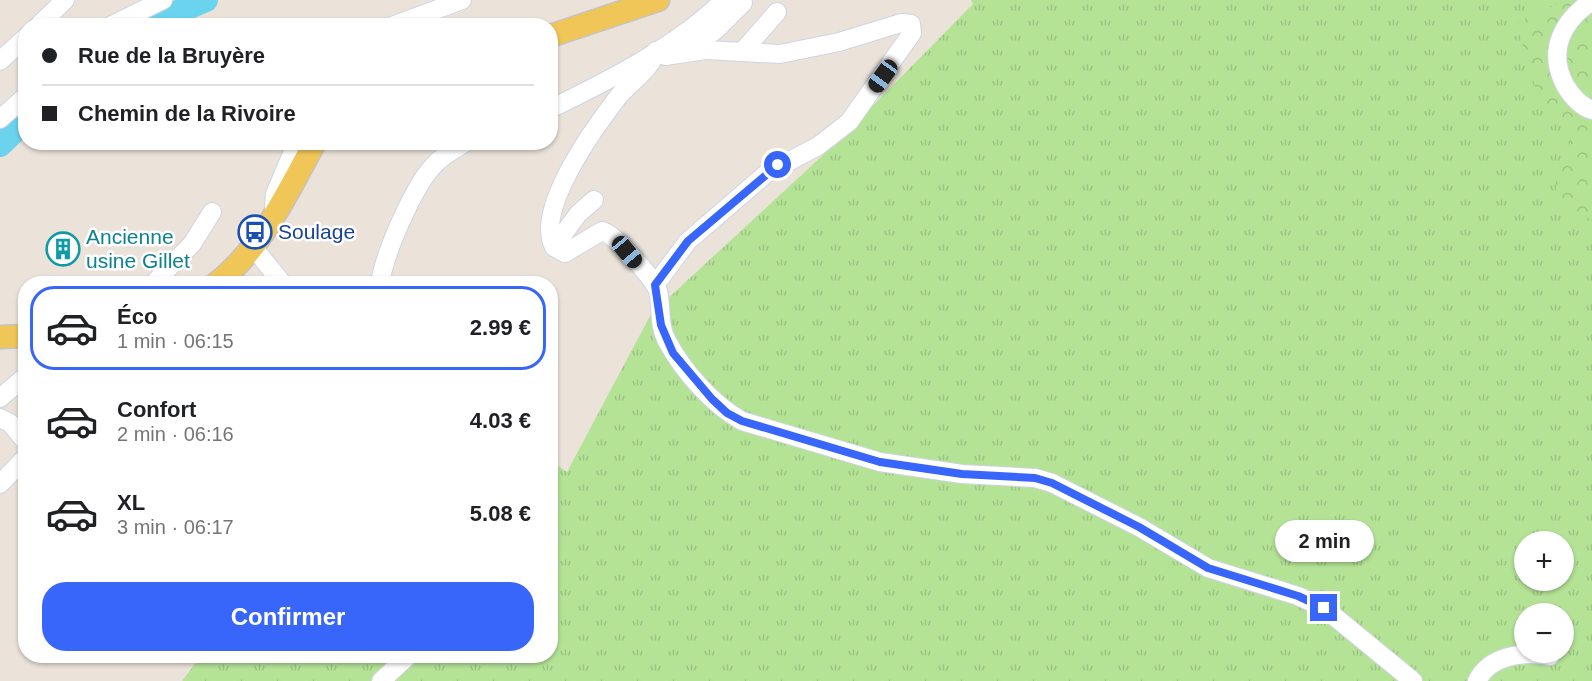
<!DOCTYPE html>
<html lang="fr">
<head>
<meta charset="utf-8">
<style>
	body { margin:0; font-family:Arial,sans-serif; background:#f6f6f6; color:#202124; height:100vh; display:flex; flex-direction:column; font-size:22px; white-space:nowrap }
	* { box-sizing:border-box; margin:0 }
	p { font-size:20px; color:#757577 }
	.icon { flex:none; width:33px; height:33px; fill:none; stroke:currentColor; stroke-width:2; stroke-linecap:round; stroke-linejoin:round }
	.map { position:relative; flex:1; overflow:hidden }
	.panel { position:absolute; left:18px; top:276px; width:540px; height:387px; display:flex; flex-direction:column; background:#fff; border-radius:24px; box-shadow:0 2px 4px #0004 }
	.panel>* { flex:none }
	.banner { position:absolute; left:18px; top:18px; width:540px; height:132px; border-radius:24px; box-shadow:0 2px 4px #0004; display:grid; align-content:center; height:132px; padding:0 24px; background:#fff }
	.tools { position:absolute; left:1514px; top:531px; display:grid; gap:12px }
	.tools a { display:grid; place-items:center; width:60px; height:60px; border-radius:50%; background:#fff; box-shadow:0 2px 4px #0004; font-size:30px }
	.end { position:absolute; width:27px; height:27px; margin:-14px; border:8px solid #3866fb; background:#fff; box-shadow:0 0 0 3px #fff }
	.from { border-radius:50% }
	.bubble { position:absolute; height:42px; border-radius:21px; background:#fff; box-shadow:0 2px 4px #0004; font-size:20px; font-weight:600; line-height:42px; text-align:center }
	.car { position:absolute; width:18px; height:36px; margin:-18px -9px; border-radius:8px; box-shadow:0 0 4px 2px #0007; background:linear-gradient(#222 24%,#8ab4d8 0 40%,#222 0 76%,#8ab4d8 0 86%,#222 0) }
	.banner b { display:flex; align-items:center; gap:21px; height:57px; font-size:22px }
	.banner b+b { border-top:2px solid #e0e0e0 }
	.banner i { width:15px; height:15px; background:#202124 }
	ul { padding:10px 0 0; list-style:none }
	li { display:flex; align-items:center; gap:18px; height:84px; margin:0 12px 9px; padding:0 12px; border:3px solid transparent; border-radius:24px }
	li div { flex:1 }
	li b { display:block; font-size:22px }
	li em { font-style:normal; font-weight:600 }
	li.current { border-color:#3866fb }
	li>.icon { width:54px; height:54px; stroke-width:1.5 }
	.button { display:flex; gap:12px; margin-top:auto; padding:12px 24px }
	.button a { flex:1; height:69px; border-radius:24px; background:#3866fb; color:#fff; font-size:24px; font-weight:600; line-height:69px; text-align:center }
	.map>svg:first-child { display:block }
	.grass { fill:url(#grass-tufts); fill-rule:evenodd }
	.forest { fill:url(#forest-crowns) }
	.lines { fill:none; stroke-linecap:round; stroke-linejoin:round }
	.river { stroke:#6cd3ef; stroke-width:24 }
	.minor-casing { stroke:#cfd4e2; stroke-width:20 }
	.major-casing { stroke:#c3c3c3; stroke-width:25 }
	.minor { stroke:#fff; stroke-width:18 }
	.major { stroke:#f1c659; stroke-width:22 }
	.route { stroke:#3866fb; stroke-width:8 }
	.labels { text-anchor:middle; stroke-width:5; stroke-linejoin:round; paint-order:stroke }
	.transit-label { font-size:21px; fill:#164399; stroke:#fff; text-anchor:start }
	.culture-label { font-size:21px; fill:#0d838f; stroke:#fff; text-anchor:start }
</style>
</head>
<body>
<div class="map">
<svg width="1592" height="681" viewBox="0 0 1592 681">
	<defs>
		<pattern id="grass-tufts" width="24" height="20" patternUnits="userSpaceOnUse" patternTransform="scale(1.5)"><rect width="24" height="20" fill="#b4e396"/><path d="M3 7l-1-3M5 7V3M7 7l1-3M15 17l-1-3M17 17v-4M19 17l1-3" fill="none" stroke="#9bc381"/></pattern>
		<pattern id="forest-crowns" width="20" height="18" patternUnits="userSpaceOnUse" patternTransform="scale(1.5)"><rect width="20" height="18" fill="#b4e396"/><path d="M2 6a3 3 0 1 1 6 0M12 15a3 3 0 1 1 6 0" fill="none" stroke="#9bc381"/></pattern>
	</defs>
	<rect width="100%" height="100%" fill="#ebe3da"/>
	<path class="grass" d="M971 0H1592V681H182L201 656H550L551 461 567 472 651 314 836 143 973 4ZM1524 542H1563V580H1524ZM1524 614H1563V652H1524Z"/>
	<path class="forest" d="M1566 0H1583L1592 8V221L1556 199V168L1570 144V127L1538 96 1516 23Z"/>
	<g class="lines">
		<g class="river">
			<path d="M145 26 206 0"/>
			<path d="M0 145 26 120"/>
		</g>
		<g class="minor-casing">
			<g id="minor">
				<path d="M1592 1C1562 21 1547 51 1565 85 1571 95 1580 106 1592 110"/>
				<path d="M38 26 65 0"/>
				<path d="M110 26 163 0"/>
				<path d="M392 26 462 0"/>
				<path d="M743 51 777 12"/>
				<path d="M691 52 692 47 716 30 743 3"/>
				<path d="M0 61 26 37"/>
				<path d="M550 109C608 81 679 45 724 0"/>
				<path d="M0 119 26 96"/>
				<path d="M274 207 275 194 297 142"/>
				<path d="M253 247 283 284"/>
				<path d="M554 247 578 214 594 200"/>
				<path d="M153 284 192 244 212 212"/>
				<path d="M380 284C384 254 414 185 435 164 443 155 455 149 466 142"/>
				<path d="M655 285 688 241 767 173 818 146 849 122 912 33 911 24 901 23 839 42 780 54 706 50 665 56 656 51C652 69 629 83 618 97 595 127 534 210 554 247L565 253 602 231C613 232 654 279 658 291 662 307 658 325 667 341 683 371 712 404 742 421L880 462 962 474 1035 478 1052 483 1139 527 1208 568 1298 596 1324 608 1413 681"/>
				<path d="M0 398 26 376"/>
				<path d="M0 418 10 423 26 442"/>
				<path d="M0 484 26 457"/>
				<path d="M381 681 408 656"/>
				<path d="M1477 681C1490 655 1524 651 1550 656"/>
			</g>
		</g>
		<g class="major-casing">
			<g id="major">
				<path d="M550 36 658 0"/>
				<path d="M216 284C263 247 287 193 315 142"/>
				<path d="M0 337 26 336"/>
			</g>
		</g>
		<use href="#minor" class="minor"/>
		<use href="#major" class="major"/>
	</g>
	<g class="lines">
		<path class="route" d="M778 165 688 241 655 285 661 325 673 353 712 399 727 413 742 421 880 462 962 474 1035 478 1052 483 1139 527 1208 568 1298 596 1324 608"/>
	</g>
	<defs>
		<g id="bus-ring" transform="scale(1.725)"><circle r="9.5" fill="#fff" stroke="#1a4fb4" stroke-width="1.5"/><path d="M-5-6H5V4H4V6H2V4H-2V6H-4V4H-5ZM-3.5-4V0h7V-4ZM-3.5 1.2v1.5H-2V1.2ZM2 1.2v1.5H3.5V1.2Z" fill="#1a4fb4"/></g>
		<g id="building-ring" transform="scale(1.725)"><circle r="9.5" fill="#fff" stroke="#0f9aa8" stroke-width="1.5"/><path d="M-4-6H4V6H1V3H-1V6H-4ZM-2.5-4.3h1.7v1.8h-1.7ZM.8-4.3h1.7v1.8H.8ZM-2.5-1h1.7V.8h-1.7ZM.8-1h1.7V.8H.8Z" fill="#0f9aa8"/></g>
	</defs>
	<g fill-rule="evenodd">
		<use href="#bus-ring" x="255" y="232"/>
		<use href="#building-ring" x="63" y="249"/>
	</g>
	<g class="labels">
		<g class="transit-label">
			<text x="278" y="239">Soulage</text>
		</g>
		<g class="culture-label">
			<text x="86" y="244">Ancienne<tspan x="86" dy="24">usine Gillet</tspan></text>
		</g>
	</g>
</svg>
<div class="tools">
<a>+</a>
<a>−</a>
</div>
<i class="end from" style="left:778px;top:165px"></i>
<i class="end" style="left:1324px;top:608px"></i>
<div class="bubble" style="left:1275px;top:520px;width:99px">2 min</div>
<i class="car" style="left:883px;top:76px;rotate:216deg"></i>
<i class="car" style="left:627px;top:252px;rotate:140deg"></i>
<div class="banner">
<b><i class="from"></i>Rue de la Bruyère</b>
<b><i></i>Chemin de la Rivoire</b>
</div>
<section class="panel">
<ul>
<li class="current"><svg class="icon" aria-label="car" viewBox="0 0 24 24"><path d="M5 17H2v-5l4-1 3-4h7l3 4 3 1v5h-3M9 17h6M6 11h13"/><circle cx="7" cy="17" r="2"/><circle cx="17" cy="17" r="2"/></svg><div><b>Éco</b><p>1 min · 06:15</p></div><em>2.99 €</em></li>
<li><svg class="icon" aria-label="car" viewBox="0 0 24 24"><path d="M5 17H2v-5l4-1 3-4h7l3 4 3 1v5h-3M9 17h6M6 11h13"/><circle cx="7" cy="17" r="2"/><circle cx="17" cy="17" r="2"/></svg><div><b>Confort</b><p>2 min · 06:16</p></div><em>4.03 €</em></li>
<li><svg class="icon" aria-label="car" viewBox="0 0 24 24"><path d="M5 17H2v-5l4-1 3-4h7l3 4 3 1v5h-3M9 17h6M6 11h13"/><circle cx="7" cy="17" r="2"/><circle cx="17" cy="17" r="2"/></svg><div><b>XL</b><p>3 min · 06:17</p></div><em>5.08 €</em></li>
</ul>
<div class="button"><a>Confirmer</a></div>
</section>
</div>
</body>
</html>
